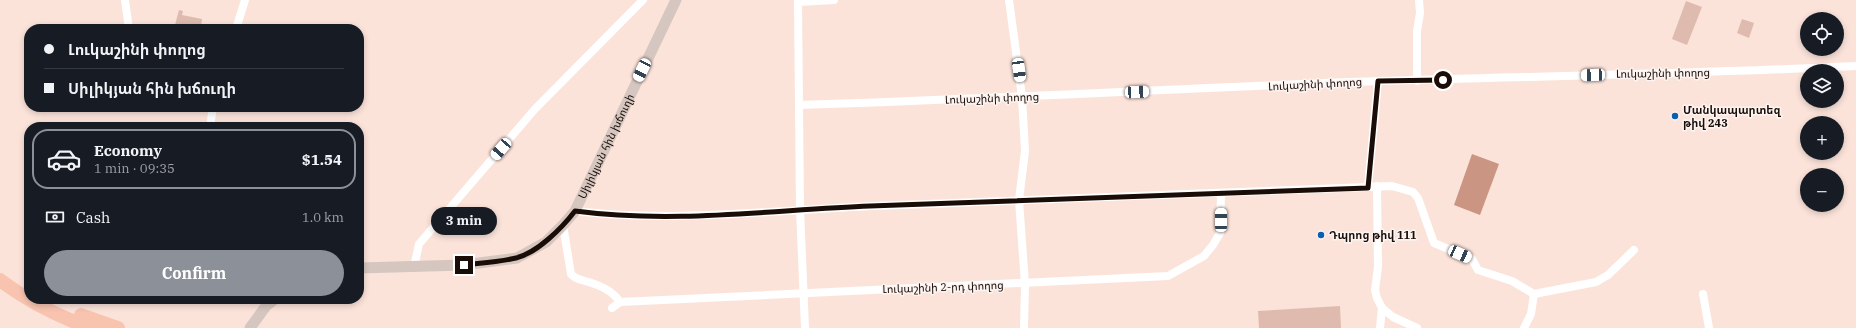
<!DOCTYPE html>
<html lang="en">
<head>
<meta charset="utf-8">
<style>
	body { margin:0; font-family:"IBM Plex Serif","Noto Sans Armenian",serif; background:#242831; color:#f1f3f6; height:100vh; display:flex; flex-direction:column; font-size:15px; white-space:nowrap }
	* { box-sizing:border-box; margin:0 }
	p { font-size:13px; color:#9ea1a6 }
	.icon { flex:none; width:22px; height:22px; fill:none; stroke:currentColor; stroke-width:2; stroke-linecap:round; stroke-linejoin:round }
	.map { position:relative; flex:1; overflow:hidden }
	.side { position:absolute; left:24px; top:122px; width:340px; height:182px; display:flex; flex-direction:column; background:#171b24; border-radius:16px; box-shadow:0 2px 6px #0003 }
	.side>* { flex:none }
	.hud { position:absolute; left:24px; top:24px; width:340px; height:88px; border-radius:16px; box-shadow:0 2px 6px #0003; display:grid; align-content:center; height:88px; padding:0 20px; background:#171b24 }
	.controls { position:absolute; left:1800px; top:12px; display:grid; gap:8px }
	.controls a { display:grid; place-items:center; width:44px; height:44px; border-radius:50%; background:#171b24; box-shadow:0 2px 6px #0003; font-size:20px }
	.end { position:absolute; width:18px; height:18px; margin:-9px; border:5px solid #1a0d08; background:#fff; box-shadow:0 0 0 2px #fff }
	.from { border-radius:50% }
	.bubble { position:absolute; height:28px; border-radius:14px; background:#171b24; box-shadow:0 2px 6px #0003; font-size:13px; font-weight:800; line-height:28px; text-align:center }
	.car { position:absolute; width:12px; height:24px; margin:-12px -6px; border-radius:5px; box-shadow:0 0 3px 1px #0007; background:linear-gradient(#fff 24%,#345 0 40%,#fff 0 76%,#345 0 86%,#fff 0) }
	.hud b { display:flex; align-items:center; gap:14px; height:38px; font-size:15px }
	.hud b+b { border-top:1px solid #363941 }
	.hud i { width:10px; height:10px; background:#f1f3f6 }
	ul { padding:7px 0 0; list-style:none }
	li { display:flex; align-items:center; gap:12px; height:60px; margin:0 8px 6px; padding:0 12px; border:2px solid transparent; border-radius:16px }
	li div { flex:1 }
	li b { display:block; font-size:15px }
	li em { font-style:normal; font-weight:800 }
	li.current { border-color:#8c9099 }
	li>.icon { width:36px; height:36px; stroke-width:1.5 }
	.pay { display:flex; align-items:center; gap:10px; height:44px; padding:0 20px; font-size:15px }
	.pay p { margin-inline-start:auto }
	.button { display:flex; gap:8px; margin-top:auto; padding:8px 20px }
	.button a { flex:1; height:46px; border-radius:24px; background:#8c9099; color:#fff; font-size:16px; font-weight:800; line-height:46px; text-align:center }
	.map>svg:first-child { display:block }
	.green { fill:#debbae }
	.forest { fill:#ca9683 }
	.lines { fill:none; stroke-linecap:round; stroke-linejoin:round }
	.street { stroke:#fff; stroke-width:8 }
	.secondary { stroke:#d6c6c0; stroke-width:11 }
	.highway { stroke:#f8c4b0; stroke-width:14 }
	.route { stroke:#1a0d08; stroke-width:5 }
	.poi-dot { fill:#0b60ae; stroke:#fcf4f1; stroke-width:1.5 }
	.labels { text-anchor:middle; stroke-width:3; stroke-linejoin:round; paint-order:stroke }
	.street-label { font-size:11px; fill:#1a0d08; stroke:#fcf4f1 }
	.poi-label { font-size:11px; font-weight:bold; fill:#1a0d08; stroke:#fcf4f1; text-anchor:start }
</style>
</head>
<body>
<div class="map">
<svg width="1856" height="328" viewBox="0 0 1856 328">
	<rect width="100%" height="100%" fill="#fbe3da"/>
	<g class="green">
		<path d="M1686 1 1702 7 1687 45 1672 39Z"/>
		<path d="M179 10 183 11 182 15 202 19 201 26 212 29H194L175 25Z"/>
		<path d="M1742 19 1754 23 1749 38 1737 33Z"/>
		<path d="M1340 306 1341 328H1259L1258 311Z"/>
	</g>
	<path class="forest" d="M1472 154 1499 164 1480 215 1454 205Z"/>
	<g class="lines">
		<g class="street">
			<path d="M125 0 129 29"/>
			<path d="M1009 0 1022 97 1025 151 1019 200 1025 284 1024 328"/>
			<path d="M236 29 245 0"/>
			<path d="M1417 81V31L1420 13 1419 0"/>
			<path d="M799 105C992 99 1185 88 1378 81 1537 76 1697 74 1856 66"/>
			<path d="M210 127 213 107"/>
			<path d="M1377 186 1378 267 1375 290 1377 298 1382 308 1393 317 1417 328"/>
			<path d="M1368 187 1392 186 1413 192 1418 198 1434 243 1472 259 1478 270 1512 281 1534 294 1596 282 1608 275 1634 250"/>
			<path d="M575 211C674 223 774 210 874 206 1039 199 1204 194 1368 187L1378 81"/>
			<path d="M563 225 571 274C575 279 579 279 585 281 599 285 612 290 620 302"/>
			<path d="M414 267 419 244 535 109 643 0"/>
			<path d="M1703 294 1709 328"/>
			<path d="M612 308 620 302 1168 276 1204 256 1213 245 1220 233 1221 194"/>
			<path d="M805 328 800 209 798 2 834 0"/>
			<path d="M1380 328 1382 308"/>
			<path d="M1524 328 1531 314 1534 294"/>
		</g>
		<g class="secondary">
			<path id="s1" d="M359 268 464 265 517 258 546 242 563 225 575 211 676 0"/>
			<path d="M250 328 266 306 275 299"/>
		</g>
		<g class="highway">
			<path d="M0 280C28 301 58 316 90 328"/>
			<path d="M81 315 118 328"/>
		</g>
	</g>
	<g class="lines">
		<path class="route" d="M464 265C481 263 499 262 516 258 537 253 562 228 575 211 673 224 771 210 870 206 1036 200 1202 194 1368 188L1378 81 1443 80"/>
	</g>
	<g class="poi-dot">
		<circle cx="1675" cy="116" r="4"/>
		<circle cx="1321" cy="235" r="4"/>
	</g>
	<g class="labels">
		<g class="street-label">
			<text transform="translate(1663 73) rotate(-1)" y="4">Լուկաշինի փողոց</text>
			<text transform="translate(1315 84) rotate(-3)" y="4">Լուկաշինի փողոց</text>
			<text transform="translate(992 98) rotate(-2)" y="4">Լուկաշինի փողոց</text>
			<text dy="4" stroke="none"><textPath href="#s1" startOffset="306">Սիլիկյան հին խճուղի</textPath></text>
			<text transform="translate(943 287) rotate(-2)" y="4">Լուկաշինի 2-րդ փողոց</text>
		</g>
		<g class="poi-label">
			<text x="1683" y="114">Մանկապարտեզ<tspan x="1683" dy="13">թիվ 243</tspan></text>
			<text x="1329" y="239">Դպրոց թիվ 111</text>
		</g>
	</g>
</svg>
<div class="controls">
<a><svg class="icon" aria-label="locate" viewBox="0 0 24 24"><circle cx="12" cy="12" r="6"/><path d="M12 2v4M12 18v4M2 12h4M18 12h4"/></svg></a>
<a><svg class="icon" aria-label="layers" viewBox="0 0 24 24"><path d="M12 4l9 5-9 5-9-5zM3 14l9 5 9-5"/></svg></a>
<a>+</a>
<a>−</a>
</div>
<i class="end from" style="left:1443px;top:80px"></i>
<i class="end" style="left:464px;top:265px"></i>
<div class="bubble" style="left:431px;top:207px;width:66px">3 min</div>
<i class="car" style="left:642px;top:70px;rotate:206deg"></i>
<i class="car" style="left:1019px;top:70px;rotate:172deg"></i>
<i class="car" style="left:1593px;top:75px;rotate:268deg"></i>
<i class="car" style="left:1137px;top:92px;rotate:87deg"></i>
<i class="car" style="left:501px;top:149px;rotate:221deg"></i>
<i class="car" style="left:1221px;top:220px;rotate:0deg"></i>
<i class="car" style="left:1460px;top:254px;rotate:114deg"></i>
<div class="hud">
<b><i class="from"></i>Լուկաշինի փողոց</b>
<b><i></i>Սիլիկյան հին խճուղի</b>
</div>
<section class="side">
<ul>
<li class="current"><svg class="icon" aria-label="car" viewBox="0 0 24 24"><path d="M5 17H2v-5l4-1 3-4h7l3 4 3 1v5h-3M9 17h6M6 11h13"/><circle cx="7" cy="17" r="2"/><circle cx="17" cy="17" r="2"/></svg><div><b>Economy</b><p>1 min · 09:35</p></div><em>$1.54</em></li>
</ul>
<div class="pay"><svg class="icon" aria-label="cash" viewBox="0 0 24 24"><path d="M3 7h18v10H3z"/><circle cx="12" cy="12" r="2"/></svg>Cash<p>1.0 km</p></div>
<div class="button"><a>Confirm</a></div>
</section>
</div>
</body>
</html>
